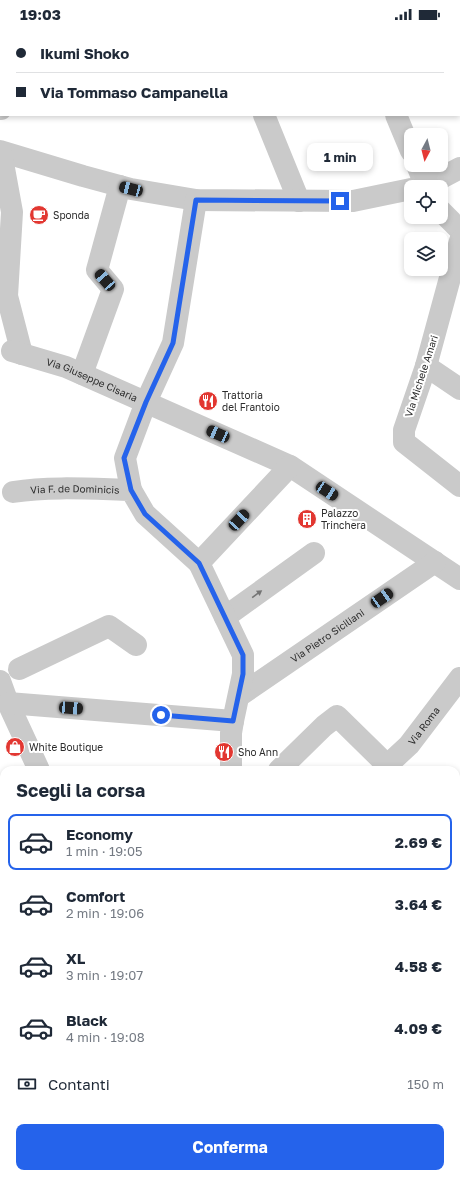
<!DOCTYPE html>
<html lang="it">
<head>
<meta charset="utf-8">
<style>
	body { margin:0; font-family:"Golos Text",sans-serif; background:#f2f2f3; color:#1f2937; height:100vh; display:flex; flex-direction:column; font-size:15px; white-space:nowrap }
	* { box-sizing:border-box; margin:0 }
	p { font-size:13px; color:#747a83 }
	.icon { flex:none; width:22px; height:22px; fill:none; stroke:currentColor; stroke-width:2; stroke-linecap:round; stroke-linejoin:round }
	.map { position:relative; flex:1; overflow:hidden }
	.sheet { position:absolute; left:0px; top:738px; width:460px; height:412px; display:flex; flex-direction:column; background:#fff; border-radius:12px 12px 0 0; box-shadow:0 2px 6px #0003 }
	.sheet>* { flex:none }
	.top-card { position:absolute; left:0px; top:0px; width:460px; height:88px; box-shadow:0 2px 6px #0003; display:grid; align-content:center; height:88px; padding:0 16px; background:#fff }
	.needle { width:26px; rotate:187deg }
	.tools { position:absolute; left:404px; top:100px; display:grid; gap:8px }
	.tools a { display:grid; place-items:center; width:44px; height:44px; border-radius:8px; background:#fff; box-shadow:0 2px 6px #0003; font-size:20px }
	.end { position:absolute; width:18px; height:18px; margin:-9px; border:5px solid #2563eb; background:#fff; box-shadow:0 0 0 2px #fff }
	.from { border-radius:50% }
	.bubble { position:absolute; height:28px; border-radius:8px; background:#fff; box-shadow:0 2px 6px #0003; font-size:13px; font-weight:700; line-height:28px; text-align:center }
	.car { position:absolute; width:12px; height:24px; margin:-12px -6px; border-radius:5px; box-shadow:0 0 3px 1px #0007; background:linear-gradient(#222 24%,#8ab4d8 0 40%,#222 0 76%,#8ab4d8 0 86%,#222 0) }
	.top-card b { display:flex; align-items:center; gap:14px; height:38px; font-size:15px }
	.top-card b+b { border-top:1px solid #e0e1e3 }
	.top-card i { width:10px; height:10px; background:#1f2937 }
	ul { padding:0; list-style:none }
	li { display:flex; align-items:center; gap:12px; height:56px; margin:0 8px 6px; padding:0 8px; border:2px solid transparent; border-radius:8px }
	li div { flex:1 }
	li b { display:block; font-size:15px }
	li em { font-style:normal; font-weight:700 }
	li.on { border-color:#2563eb }
	li>.icon { width:36px; height:36px; stroke-width:1.5 }
	h2 { padding:0 16px; font-size:18px; line-height:48px }
	.pay { display:flex; align-items:center; gap:10px; height:44px; padding:0 16px; font-size:15px }
	.pay p { margin-inline-start:auto }
	.cta { display:flex; gap:8px; margin-top:auto; padding:8px 16px }
	.cta a { flex:1; height:46px; border-radius:8px; background:#2563eb; color:#fff; font-size:16px; font-weight:700; line-height:46px; text-align:center }
	.status { display:flex; justify-content:space-between; align-items:center; height:28px; padding:0 20px; background:#fff; direction:ltr }
	.status svg { height:11px; fill:currentColor }
	.map>svg:first-child { display:block }
	.lines { fill:none; stroke-linecap:round; stroke-linejoin:round }
	.minor { stroke:#cacaca; stroke-width:22 }
	.oneway { fill:#747474 }
	.route { stroke:#2563eb; stroke-width:5 }
	.labels { text-anchor:middle; stroke-width:4; stroke-linejoin:round; paint-order:stroke }
	.poi-label { font-size:10px; fill:#2d2d2d; stroke:#fff; text-anchor:start }
	.street-label { font-size:10px; fill:#2d2d2d; stroke:#fff }
</style>
</head>
<body>
<div class="status"><b>19:03</b><svg viewBox="0 0 49 12"><path d="M0 12V9h3v3zM5 12V6h3v6zM10 12V3h3v9zM15 12V0h3v12zM26 1h20v11H26zM47 4h2v5h-2z"/></svg></div>
<div class="map">
<svg width="460" height="1150" viewBox="0 0 460 1150">
	<rect width="100%" height="100%" fill="#fff"/>
	<g class="lines">
		<g class="minor">
			<path d="M228 0 229 1"/>
			<path d="M360 0V1"/>
			<path d="M179 1 181 0"/>
			<path d="M0 81H1"/>
			<path d="M264 87 299 173"/>
			<path d="M396 87 411 123"/>
			<path d="M0 123 83 148 131 161 196 172 353 173 411 161"/>
			<path d="M1 124 12 184 7 268 22 326"/>
			<path d="M417 137 426 159"/>
			<path d="M421 159 426 158 460 140"/>
			<path d="M441 183 460 202"/>
			<path d="M460 213 426 338 404 402V414L460 458"/>
			<path id="s1" d="M12 323 66 339 290 438 460 551"/>
			<path d="M426 338 460 361"/>
			<path d="M82 346 113 261 97 242 120 158"/>
			<path d="M131 462 125 430 146 374 173 315 196 172"/>
			<path id="s2" d="M13 464C52 458 92 461 131 462L145 486 199 535"/>
			<path d="M225 589 314 525"/>
			<path d="M19 641 109 598 136 617"/>
			<path d="M0 653 8 675 39 742"/>
			<path id="s3" d="M239 668 435 534"/>
			<path d="M8 675 233 693"/>
			<path d="M231 742V705L233 693 243 646V627L199 535 290 438"/>
			<path d="M279 742 324 698 337 688 387 737"/>
			<path id="s4" d="M382 742 409 717 460 650"/>
			<path d="M456 804 460 799"/>
			<path d="M0 808 4 806"/>
			<path d="M0 901 4 903"/>
			<path d="M456 928 460 926"/>
			<path d="M4 1085 1 1091H4"/>
			<path d="M456 1105 460 1106"/>
			<path d="M0 1108 4 1110"/>
			<path d="M96 1146 106 1150"/>
			<path d="M151 1146 153 1150"/>
			<path d="M209 1146 212 1150"/>
			<path d="M338 1146 356 1150"/>
			<path d="M192 1150 193 1146"/>
			<path d="M241 1150 243 1146"/>
		</g>
	</g>
	<defs><path id="oneway-solid" d="M-6-.8H1V-3.2L6.5 0L1 3.2V.8H-6Z"/></defs>
	<use class="oneway" href="#oneway-solid" transform="translate(257 566) rotate(-36)"/>
	<g class="lines">
		<path class="route" d="M161 687 233 693 243 646V627L199 535 145 486 131 462 124 430 146 374 173 315 196 172 340 173"/>
	</g>
	<defs>
		<g id="cafe-disc" transform="scale(1)"><circle r="9.5" fill="#e23731" stroke="#fff"/><path d="M-5.5-4.5H6V0H3Q3 3.5 0 3.5H-2.5Q-5.5 3.5-5.5 0ZM3-3.2v2h1.7v-2ZM-6 4.5H4V6H-6Z" fill="#fff"/></g>
		<g id="restaurant-disc" transform="scale(1)"><circle r="9.5" fill="#e23731" stroke="#fff"/><path d="M-5-6h1v4h1v-4h1v4h1v-4h1v5L-1.5 .5V6h-2V.5L-5-1ZM5-6V6H3V1.5H1.5Q1.5-4 5-6Z" fill="#fff"/></g>
		<g id="building-disc" transform="scale(1)"><circle r="9.5" fill="#e23731" stroke="#fff"/><path d="M-4-6H4V6H1V3H-1V6H-4ZM-2.5-4.3h1.7v1.8h-1.7ZM.8-4.3h1.7v1.8H.8ZM-2.5-1h1.7V.8h-1.7ZM.8-1h1.7V.8H.8Z" fill="#fff"/></g>
		<g id="shop-disc" transform="scale(1)"><circle r="9.5" fill="#e23731" stroke="#fff"/><path d="M-5-2.5h2.3a2.7 3.5 0 0 1 5.4 0H5L5.5 6h-11ZM-1.5-2.5h3a1.5 2.3 0 0 0-3 0Z" fill="#fff"/></g>
	</defs>
	<g fill-rule="evenodd">
		<use href="#cafe-disc" x="39" y="187"/>
		<use href="#restaurant-disc" x="208" y="373"/>
		<use href="#building-disc" x="307" y="491"/>
		<use href="#shop-disc" x="15" y="719"/>
		<use href="#restaurant-disc" x="224" y="724"/>
	</g>
	<g class="labels">
		<g class="poi-label">
			<text x="53" y="191">Sponda</text>
			<text x="222" y="371">Trattoria<tspan x="222" dy="12">del Frantoio</tspan></text>
			<text x="321" y="489">Palazzo<tspan x="321" dy="12">Trinchera</tspan></text>
			<text x="29" y="723">White Boutique</text>
			<text x="238" y="728">Sho Ann</text>
		</g>
		<g class="street-label">
			<text transform="translate(421 348) rotate(-72)" y="4">Via Michele Amari</text>
			<text dy="4" stroke="none"><textPath href="#s1" startOffset="85">Via Giuseppe Cisaria</textPath></text>
			<text dy="4" stroke="none"><textPath href="#s2" startOffset="62">Via F. de Dominicis</textPath></text>
			<text dy="4" stroke="none"><textPath href="#s3" startOffset="107">Via Pietro Siciliani</textPath></text>
			<text dy="4" stroke="none"><textPath href="#s4" startOffset="61">Via Roma</textPath></text>
		</g>
	</g>
</svg>
<div class="tools">
<a><svg class="needle" viewBox="-14 -14 28 28"><path d="M0-13l5 13h-10z" fill="#e53935"/><path d="M0 13l5-13h-10z" fill="#747a83"/></svg></a>
<a><svg class="icon" aria-label="locate" viewBox="0 0 24 24"><circle cx="12" cy="12" r="6"/><path d="M12 2v4M12 18v4M2 12h4M18 12h4"/></svg></a>
<a><svg class="icon" aria-label="layers" viewBox="0 0 24 24"><path d="M12 4l9 5-9 5-9-5zM3 14l9 5 9-5"/></svg></a>
</div>
<i class="end from" style="left:161px;top:687px"></i>
<i class="end" style="left:340px;top:173px"></i>
<div class="bubble" style="left:307px;top:115px;width:66px">1 min</div>
<i class="car" style="left:131px;top:161px;rotate:285deg"></i>
<i class="car" style="left:105px;top:252px;rotate:319deg"></i>
<i class="car" style="left:218px;top:406px;rotate:294deg"></i>
<i class="car" style="left:327px;top:463px;rotate:123deg"></i>
<i class="car" style="left:239px;top:492px;rotate:43deg"></i>
<i class="car" style="left:382px;top:570px;rotate:56deg"></i>
<i class="car" style="left:71px;top:680px;rotate:94deg"></i>
<div class="top-card">
<b><i class="from"></i>Ikumi Shoko</b>
<b><i></i>Via Tommaso Campanella</b>
</div>
<section class="sheet">
<h2>Scegli la corsa</h2>
<ul>
<li class="on"><svg class="icon" aria-label="car" viewBox="0 0 24 24"><path d="M5 17H2v-5l4-1 3-4h7l3 4 3 1v5h-3M9 17h6M6 11h13"/><circle cx="7" cy="17" r="2"/><circle cx="17" cy="17" r="2"/></svg><div><b>Economy</b><p>1 min · 19:05</p></div><em>2.69 €</em></li>
<li><svg class="icon" aria-label="car" viewBox="0 0 24 24"><path d="M5 17H2v-5l4-1 3-4h7l3 4 3 1v5h-3M9 17h6M6 11h13"/><circle cx="7" cy="17" r="2"/><circle cx="17" cy="17" r="2"/></svg><div><b>Comfort</b><p>2 min · 19:06</p></div><em>3.64 €</em></li>
<li><svg class="icon" aria-label="car" viewBox="0 0 24 24"><path d="M5 17H2v-5l4-1 3-4h7l3 4 3 1v5h-3M9 17h6M6 11h13"/><circle cx="7" cy="17" r="2"/><circle cx="17" cy="17" r="2"/></svg><div><b>XL</b><p>3 min · 19:07</p></div><em>4.58 €</em></li>
<li><svg class="icon" aria-label="car" viewBox="0 0 24 24"><path d="M5 17H2v-5l4-1 3-4h7l3 4 3 1v5h-3M9 17h6M6 11h13"/><circle cx="7" cy="17" r="2"/><circle cx="17" cy="17" r="2"/></svg><div><b>Black</b><p>4 min · 19:08</p></div><em>4.09 €</em></li>
</ul>
<div class="pay"><svg class="icon" aria-label="cash" viewBox="0 0 24 24"><path d="M3 7h18v10H3z"/><circle cx="12" cy="12" r="2"/></svg>Contanti<p>150 m</p></div>
<div class="cta"><a>Conferma</a></div>
</section>
</div>
</body>
</html>
